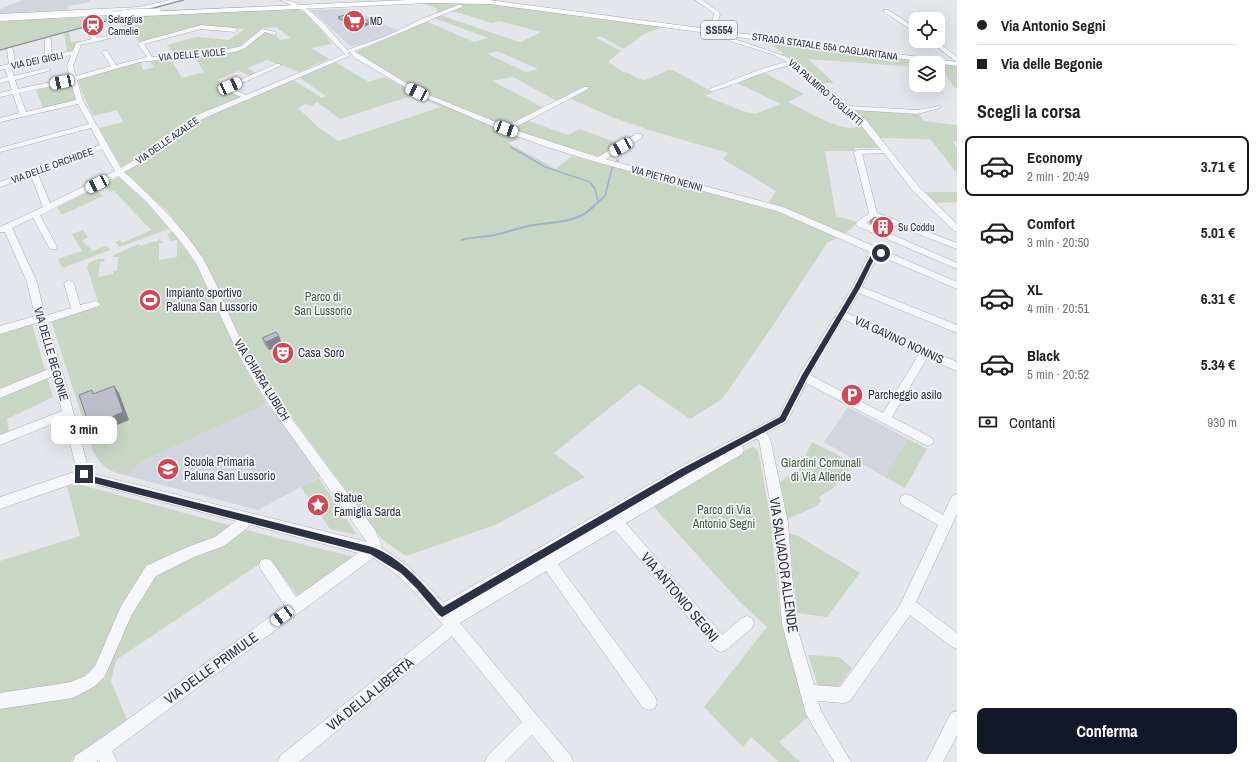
<!DOCTYPE html>
<html lang="it">
<head>
<meta charset="utf-8">
<style>
	body { margin:0; font-family:"Archivo Narrow",sans-serif; background:#f2f2f2; color:#202124; height:100vh; display:flex; flex-direction:column; font-size:15px; white-space:nowrap }
	* { box-sizing:border-box; margin:0 }
	p { font-size:13px; color:#757577 }
	.icon { flex:none; width:22px; height:22px; fill:none; stroke:currentColor; stroke-width:2; stroke-linecap:round; stroke-linejoin:round }
	.map { position:relative; flex:1; overflow:hidden }
	.sheet { display:flex; flex-direction:column; background:#fff; width:300px }
	.sheet>* { flex:none }
	.top-card { display:grid; align-content:center; height:88px; padding:0 20px; background:#fff }
	.fabs { position:absolute; left:909px; top:12px; display:grid; gap:8px }
	.fabs a { display:grid; place-items:center; width:36px; height:36px; border-radius:8px; background:#fff; box-shadow:0 4px 16px #0002; font-size:20px }
	.end { position:absolute; width:18px; height:18px; margin:-9px; border:5px solid #2a3244; background:#fff; box-shadow:0 0 0 2px #fff }
	.from { border-radius:50% }
	.bubble { position:absolute; height:28px; border-radius:8px; background:#fff; box-shadow:0 4px 16px #0002; font-size:13px; font-weight:700; line-height:28px; text-align:center }
	.car { position:absolute; width:12px; height:24px; margin:-12px -6px; border-radius:5px; box-shadow:0 0 3px 1px #0007; background:linear-gradient(#fff 24%,#345 0 40%,#fff 0 76%,#345 0 86%,#fff 0) }
	.top-card b { display:flex; align-items:center; gap:14px; height:38px; font-size:15px }
	.top-card b+b { border-top:1px solid #e0e0e0 }
	.top-card i { width:10px; height:10px; background:#202124 }
	ul { padding:0; list-style:none }
	li { display:flex; align-items:center; gap:12px; height:60px; margin:0 8px 6px; padding:0 12px; border:2px solid transparent; border-radius:8px }
	li div { flex:1 }
	li b { display:block; font-size:15px }
	li em { font-style:normal; font-weight:700 }
	li.active { border-color:#111827 }
	li>.icon { width:36px; height:36px; stroke-width:1.5 }
	h2 { padding:0 20px; font-size:18px; line-height:48px }
	.pay { display:flex; align-items:center; gap:10px; height:44px; padding:0 20px; font-size:15px }
	.pay p { margin-inline-start:auto }
	.cta { display:flex; gap:8px; margin-top:auto; padding:8px 20px }
	.cta a { flex:1; height:46px; border-radius:8px; background:#111827; color:#fff; font-size:16px; font-weight:700; line-height:46px; text-align:center }
	main { display:flex; flex:1; min-height:0 }
	.map>svg:first-child { display:block }
	.built { fill:#d1d5dd }
	.green { fill:#c8d6c4; fill-rule:evenodd }
	.lines { fill:none; stroke-linecap:round; stroke-linejoin:round }
	.stream-far1 { stroke:#9eb2cc; stroke-width:1.5 }
	.stream { stroke:#9eb2cc; stroke-width:2 }
	.minor-casing { stroke:#a8acb6; stroke-width:1 }
	.major-casing { stroke:#a2aab7; stroke-width:1 }
	.minor { fill:#f6f7fa; fill-rule:evenodd }
	.major { fill:#fff; fill-rule:evenodd }
	.tram { stroke:#7c8495; stroke-width:1 }
	.major-bridge-casing { stroke:#a2aab7; stroke-width:8; stroke-linecap:butt }
	.major-bridge { stroke:#fff; stroke-width:7 }
	.wall { fill:#a0a4ad }
	.shaded-wall { fill:#82868d }
	.building { fill:#babfc9; stroke:#82868d }
	.route { fill:#2a3244 }
	.labels { text-anchor:middle; stroke-width:3.5; stroke-linejoin:round; paint-order:stroke }
	.far-poi-label { font-size:10px; fill:#2a3244; stroke:#f3f5f9; text-anchor:start }
	.far-street-label { font-size:10px; fill:#2a3244; stroke:#f3f5f9 }
	.shield { fill:#f3f5f9; stroke:#666c7a; stroke-width:1 }
	.shield-label { font-size:11px; font-weight:bold; fill:#2a3244 }
	.poi-label { font-size:12px; fill:#2a3244; stroke:#f3f5f9; text-anchor:start }
	.park-label { font-size:12px; fill:#3d6037; stroke:#f3f5f9 }
	.street-label { font-size:12px; fill:#2a3244; stroke:#f3f5f9 }
	.near-street-label { font-size:14px; fill:#2a3244; stroke:#f3f5f9 }
</style>
</head>
<body>
<main>
<div class="map">
<svg width="957" height="762" viewBox="0 0 957 762">
	<rect width="100%" height="100%" fill="#e3e6eb"/>
	<g class="built">
		<path d="M23 0H90V2L68 6V11L0 17V9Z"/>
		<path d="M348 9 353 10 399 31 371 43 350 46 311 10Z"/>
		<path d="M267 404 323 475 258 510 128 476 138 463Z"/>
		<path d="M848 407 908 439 885 477 824 442Z"/>
	</g>
	<g class="green">
		<path d="M422 2H478L663 27 642 35 624 49 602 37H595L621 51 608 62 623 72 628 73 637 78 643 80 651 78 668 70H673L712 92 705 96 743 111 755 114 781 104 737 83 763 72 804 94 788 102C807 111 827 124 848 128 852 129 858 126 863 126L880 148H854L855 151H825L836 216 858 222 845 234 768 203 776 191 723 159 728 153 652 131 612 117 571 99 587 89 557 101 513 77 492 81 544 108 507 126 411 87 357 55V51L387 39 426 21 474 42 488 38 434 18 440 15 516 41 521 42 541 32 499 21 492 23 449 10 461 5 438 13 436 11 438 9ZM497 51 538 69 526 72 488 54Z"/>
		<path d="M295 8C310 12 323 32 332 44L311 48 329 59 299 72 267 60 247 68 257 73 250 76 238 71 217 80 228 85 223 87 242 97 189 118 144 155 123 166H121L99 128 123 122 117 110 93 116 82 92 78 79 140 61 143 70 154 67 149 60 170 58 182 78 204 72 194 56 247 49V45L264 31 275 34 280 40 291 38 276 27 263 28 244 45 233 49 175 55 167 45 197 37 229 40 245 29 201 26 139 42 134 34 130 35 118 20 102 23 69 32 71 42 79 41 72 51 67 52 64 33 0 51V21Z"/>
		<path d="M764 39 957 64V88H955L941 68H938V63H916V67L808 59 834 83H820L789 59 780 54H784Z"/>
		<path d="M333 61 369 82 384 77 418 94 523 138 507 143 556 169 572 156 764 208 784 214 839 237 827 243 772 327 722 399 690 419 639 384 554 453 585 477 495 525 406 556 382 539 242 350 200 262 205 260 167 211 125 174 126 171 198 120 292 79 322 98 326 96 298 77ZM414 95 441 107 338 141 318 127 298 108 305 104 312 106 317 102 340 119Z"/>
		<path d="M72 80 77 101 43 108 35 88Z"/>
		<path d="M851 108 917 112 924 121 957 125V142L952 141 957 147V173L930 139 878 138Z"/>
		<path d="M526 120 568 135 579 129 621 144 599 156 555 144 510 128Z"/>
		<path d="M119 177 158 214 169 229 119 247 116 242 120 240 122 243 151 230 114 191 110 192 103 184Z"/>
		<path d="M95 188 103 196 62 215 57 207Z"/>
		<path d="M924 192H957V202L934 203Z"/>
		<path d="M83 230 88 237 82 241 93 251 106 246 110 250 62 268 58 259 82 251 72 234Z"/>
		<path d="M173 232 197 266 243 364 267 404 138 463 128 476C110 471 102 468 93 451L51 320 99 305 87 267 89 263 98 259H104L105 261 100 262 98 277 113 274V271H117L118 257H113L114 255 139 244 140 246 159 240 158 237 163 243H159V260L177 257V240L171 241 167 234Z"/>
		<path d="M32 323 45 371 0 390V334Z"/>
		<path d="M47 378 53 397 7 419 9 433 0 437V397Z"/>
		<path d="M908 439 927 449 905 488 885 477Z"/>
		<path d="M812 442 855 464 832 489 819 497 821 502 815 507 787 519 780 482 799 469Z"/>
		<path d="M752 447 757 449 760 459 770 517 780 613 808 717 779 742 800 762H779L751 737 743 747 704 707 767 627 739 601 652 505Z"/>
		<path d="M319 478 357 535 330 529 301 487Z"/>
		<path d="M78 484 269 536 358 558 299 598 270 559 255 567 116 660 111 681 127 720 72 758 71 762H0V561L80 536 67 486Z"/>
		<path d="M789 533 798 536 860 573 827 617 797 613Z"/>
		<path d="M808 655 839 657 852 668 838 687 818 686Z"/>
	</g>
	<g class="lines">
		<g class="stream-far1">
			<path d="M511 147 545 167 590 182 595 189 598 201"/>
			<path d="M593 207 605 196 612 168 618 160"/>
		</g>
		<path class="stream" d="M462 240C471 237 480 237 489 236 502 234 515 229 528 226 551 221 576 225 594 206"/>
		<g class="minor-casing">
			<g id="minor">
				<path d="M170 0H180L139 11 0 18V14L139 7Z"/>
				<path d="M280 0C309 0 330 31 347 50L384 37 424 18 458 5H462V7C425 21 391 38 354 51L419 91 506 126 584 87H588V89L512 129 598 157 636 134H642V138L605 159 783 207 957 282V289L878 255 862 287 957 325V333L859 293 847 313 957 362V371L927 358 892 417 932 438 934 441 932 444 928 446 924 444 806 383 787 422 766 433 770 438 788 523 796 624 814 685 840 687 900 605 938 525 901 504 900 500 901 496 906 494 911 496 943 515 952 496 957 494V514L916 602 957 633V649L952 647 910 615 850 701 844 703 818 701 821 711 851 762H834L806 714 782 624 774 523 759 440 756 439 742 446 744 450 742 454 626 523 722 635 742 618 747 616 752 618 754 623 752 628 726 650 721 652 716 650 615 530 558 564 655 696 657 702 655 708 649 710 643 708 546 571 460 623 571 756 573 762H554L532 735 505 762H485L487 756 522 722 452 636 299 762H278L280 756 443 625C421 598 403 576 373 558L112 751 117 762H100L99 760 96 762H73L75 756 102 738 285 606 261 570 259 565 261 560 266 559 271 560 296 597 358 553 251 525 224 546 194 557 156 576 131 616 105 676 95 686 73 698 0 709V693L71 682 85 676 95 666 121 606 146 566 185 548 215 537 236 521 90 483 83 480 0 509V497L77 471 64 419 0 445V435L62 411 53 376 0 398V389L51 368 36 323 0 334V326L35 316 27 282 5 232H0V227L43 207 31 176 0 187V182L100 145 91 128 0 152V148L89 124 78 104 0 122V118L19 113 13 94 0 97V93L12 90 9 81 0 83V79L8 77 5 69 0 70V66L9 64 7 49 10 47 13 49 15 63 45 57V39L48 37 51 39V55L73 51 76 43 92 39 84 29 87 27 97 38 113 35 116 37 81 45 73 66 76 76 111 66 102 52 103 51H107L116 65 147 57 138 44 140 42 201 25 235 28 238 30 235 32 201 29 144 44 152 57 234 48 241 46 262 29 276 32 277 33 274 35 265 32 245 48 235 52 140 62 77 80 83 101 121 168 141 156 192 117 241 97 224 89V87L276 64H280V66L231 88 246 95 345 54 304 11ZM350 52 355 58 415 93 503 131 547 147 596 162 777 211 870 252 852 288 800 374 779 416 680 467 443 603C425 581 406 562 381 548L382 546 375 530C333 473 288 418 251 358 232 328 222 293 205 262 187 231 151 196 124 172L147 160 198 121 246 100 250 99 251 98 349 56 350 55 347 53ZM71 55 67 66 70 78 18 89 15 80 51 70 48 68 14 76 11 68ZM71 82 76 100 26 112 19 93ZM102 149 115 171 50 203 38 174ZM118 176 146 201 181 242 196 263 241 360 268 403 367 542 93 474 89 471 62 370 47 323 99 306 101 304 96 301 80 305 74 283 69 280 64 283 71 308 45 316 37 282 12 228 33 218 50 249H56L57 247 40 215ZM843 319 919 354 883 413 810 375Z"/>
				<path d="M695 0H702L719 12 720 15 714 30 709 29 714 15V13Z"/>
				<path d="M884 10H888L916 28V33L884 12Z"/>
				<path d="M729 31 731 32 734 39 790 58 849 106 917 110 940 106V108L917 114 854 110 866 120 919 187 957 224V232L954 231 913 191 884 153 862 154 877 213 957 243V249L874 217 866 223 957 263V269L857 226 856 224 857 222 869 213 854 152 858 150H881L860 124 792 65C765 70 740 83 713 91H709V89C735 80 761 67 788 62L772 54 730 41 726 33Z"/>
				<path d="M929 41H936L957 57V62Z"/>
				<path d="M957 711V735L943 762H926L951 713Z"/>
			</g>
		</g>
		<g class="major-casing">
			<g id="major">
				<path d="M409 0H489L957 62V66L489 4 428 3 144 16 141 14 144 12Z"/>
				<path d="M126 11 129 13 128 14 0 21V17Z"/>
			</g>
		</g>
		<use href="#minor" class="minor"/>
		<use href="#major" class="major"/>
		<g class="tram">
			<path d="M143 11 184 0"/>
			<path d="M0 50 128 15"/>
		</g>
		<g class="major-bridge-casing">
			<g id="major-bridge">
				<path d="M126 13 157 12"/>
				<path d="M113 15 135 14"/>
			</g>
		</g>
		<use href="#major-bridge" class="major-bridge"/>
	</g>
	<g class="wall">
		<path d="M338 17 371 24 357 29 338 19Z"/>
		<path d="M870 221 894 224 888 231 869 223Z"/>
		<path d="M279 336 282 345 269 350 265 346 262 338Z"/>
	</g>
	<g class="shaded-wall">
		<path d="M371 22V24L357 29 356 27Z"/>
		<path d="M279 336 282 345 269 350 266 342Z"/>
		<path d="M114 386 119 393 129 420 108 429 109 433 97 438 91 430 102 421Z"/>
	</g>
	<g class="building">
		<path d="M352 13 371 22 356 27 338 17Z"/>
		<path d="M875 217 894 224 889 229 870 221Z"/>
		<path d="M276 332 279 336 266 342 262 338Z"/>
		<path d="M114 386 123 412 102 421 103 425 91 430 79 395 92 390 93 394Z"/>
	</g>
	<path class="route" d="M875 249 884 253 881 255 877 253 860 288 807 378 785 421 687 474 442 617 439 615 417 589 401 573 370 554 90 482 80 474 84 471 92 476 372 547C402 558 423 584 443 607L681 469 780 417 802 375 854 288 873 251Z"/>
	<defs>
		<g id="supermarket-disc" transform="scale(1.15)"><circle r="9.5" fill="#d14855" stroke="#f3f5f9"/><path d="M-6-5.5h2.5l.6 2H6L4.5 2H-2.5L-4.4-4H-6ZM-1.5 3.2a1.3 1.3 0 1 0 .1 0ZM3 3.2a1.3 1.3 0 1 0 .1 0Z" fill="#fff"/></g>
		<g id="station-disc" transform="scale(1.15)"><circle r="9.5" fill="#d14855" stroke="#f3f5f9"/><path d="M-3-6H3Q5-6 5-4V2Q5 4 3 4L4.5 6H3L1.5 4h-3L-3 6H-4.5L-3 4Q-5 4-5 2V-4Q-5-6-3-6ZM-3.5-4v3h7v-3ZM-3.5 1v1.5H-2V1ZM2 1v1.5H3.5V1Z" fill="#fff"/></g>
		<g id="building-disc" transform="scale(1.15)"><circle r="9.5" fill="#d14855" stroke="#f3f5f9"/><path d="M-4-6H4V6H1V3H-1V6H-4ZM-2.5-4.3h1.7v1.8h-1.7ZM.8-4.3h1.7v1.8H.8ZM-2.5-1h1.7V.8h-1.7ZM.8-1h1.7V.8H.8Z" fill="#fff"/></g>
		<g id="stadium-disc" transform="scale(1.15)"><circle r="9.5" fill="#d14855" stroke="#f3f5f9"/><path d="M0-5a6.5 5 0 1 0 0 10a6.5 5 0 1 0 0-10ZM-3.5-1.8h7v3.6h-7Z" fill="#fff"/></g>
		<g id="theatre-disc" transform="scale(1.15)"><circle r="9.5" fill="#d14855" stroke="#f3f5f9"/><path d="M-5-5.5Q0-4 5-5.5V0Q5 5 0 6Q-5 5-5 0ZM-3.3-2.5H-1v1.5H-3.3ZM1-2.5H3.3v1.5H1ZM-2.8 1Q0 5.5 2.8 1Z" fill="#fff"/></g>
		<g id="parking-disc" transform="scale(1.15)"><circle r="9.5" fill="#d14855" stroke="#f3f5f9"/><path d="M-3.5-5.5H1a3.5 3.5 0 0 1 0 7H-1V5.5H-3.5ZM-1-3.4V-.6H.8a1.4 1.4 0 0 0 0-2.8Z" fill="#fff"/></g>
		<g id="school-disc" transform="scale(1.15)"><circle r="9.5" fill="#d14855" stroke="#f3f5f9"/><path d="M0-5L7-2L0 1L-7-2ZM-4 1L0 2.5L4 1V4Q0 6-4 4Z" fill="#fff"/></g>
		<g id="sight-disc" transform="scale(1.15)"><circle r="9.5" fill="#d14855" stroke="#f3f5f9"/><path d="M0-6L1.8-2.2L6-1.7L2.9 1.2L3.7 5.4L0 3.3L-3.7 5.4L-2.9 1.2L-6-1.7L-1.8-2.2Z" fill="#fff"/></g>
	</defs>
	<g fill-rule="evenodd">
		<use href="#supermarket-disc" x="354" y="21"/>
		<use href="#station-disc" x="93" y="25"/>
		<use href="#building-disc" x="883" y="227"/>
		<use href="#stadium-disc" x="150" y="300"/>
		<use href="#theatre-disc" x="283" y="353"/>
		<use href="#parking-disc" x="852" y="395"/>
		<use href="#school-disc" x="168" y="469"/>
		<use href="#sight-disc" x="318" y="505"/>
	</g>
	<g class="labels">
		<g class="far-poi-label">
			<text x="108" y="23">Selargius<tspan x="108" dy="12">Camelie</tspan></text>
			<text x="370" y="25">MD</text>
			<text x="898" y="231">Su Coddu</text>
		</g>
		<g class="far-street-label">
			<text transform="translate(825 46) rotate(8)" y="4">STRADA STATALE 554 CAGLIARITANA</text>
			<text transform="translate(192 54) rotate(-5)" y="4">VIA DELLE VIOLE</text>
			<text transform="translate(37 60) rotate(-12)" y="4">VIA DEI GIGLI</text>
			<text transform="translate(826 92) rotate(41)" y="4">VIA PALMIRO TOGLIATTI</text>
			<text transform="translate(167 140) rotate(-35)" y="4">VIA DELLE AZALEE</text>
			<text transform="translate(52 165) rotate(-20)" y="4">VIA DELLE ORCHIDEE</text>
			<text transform="translate(667 178) rotate(15)" y="4">VIA PIETRO NENNI</text>
		</g>
		<rect class="shield" x="701" y="21" width="36" height="18" rx="3"/>
		<g class="shield-label">
			<text x="719" y="34">SS554</text>
		</g>
		<g class="poi-label">
			<text x="166" y="297">Impianto sportivo<tspan x="166" dy="14">Paluna San Lussorio</tspan></text>
			<text x="298" y="357">Casa Soro</text>
			<text x="868" y="399">Parcheggio asilo</text>
			<text x="184" y="466">Scuola Primaria<tspan x="184" dy="14">Paluna San Lussorio</tspan></text>
			<text x="334" y="502">Statue<tspan x="334" dy="14">Famiglia Sarda</tspan></text>
		</g>
		<g class="park-label">
			<text x="323" y="301">Parco di<tspan x="323" dy="14">San Lussorio</tspan></text>
			<text x="821" y="467">Giardini Comunali<tspan x="821" dy="14">di Via Allende</tspan></text>
			<text x="724" y="514">Parco di Via<tspan x="724" dy="14">Antonio Segni</tspan></text>
		</g>
		<g class="street-label">
			<text transform="translate(899 340) rotate(25)" y="4">VIA GAVINO NONNIS</text>
			<text transform="translate(51 354) rotate(74)" y="4">VIA DELLE BEGONIE</text>
			<text transform="translate(262 380) rotate(58)" y="4">VIA CHIARA LUBICH</text>
		</g>
		<g class="near-street-label">
			<text transform="translate(784 565) rotate(82)" y="5">VIA SALVADOR ALLENDE</text>
			<text transform="translate(680 597) rotate(50)" y="5">VIA ANTONIO SEGNI</text>
			<text transform="translate(211 668) rotate(-36)" y="5">VIA DELLE PRIMULE</text>
			<text transform="translate(370 694) rotate(-39)" y="5">VIA DELLA LIBERTÀ</text>
		</g>
	</g>
</svg>
<div class="fabs">
<a><svg class="icon" aria-label="locate" viewBox="0 0 24 24"><circle cx="12" cy="12" r="6"/><path d="M12 2v4M12 18v4M2 12h4M18 12h4"/></svg></a>
<a><svg class="icon" aria-label="layers" viewBox="0 0 24 24"><path d="M12 4l9 5-9 5-9-5zM3 14l9 5 9-5"/></svg></a>
</div>
<i class="end from" style="left:881px;top:253px"></i>
<i class="end" style="left:84px;top:474px"></i>
<div class="bubble" style="left:51px;top:416px;width:66px">3 min</div>
<i class="car" style="left:62px;top:82px;rotate:258deg"></i>
<i class="car" style="left:230px;top:86px;rotate:66deg"></i>
<i class="car" style="left:417px;top:92px;rotate:296deg"></i>
<i class="car" style="left:506px;top:129px;rotate:110deg"></i>
<i class="car" style="left:621px;top:147px;rotate:241deg"></i>
<i class="car" style="left:97px;top:184px;rotate:244deg"></i>
<i class="car" style="left:282px;top:616px;rotate:234deg"></i>
</div>
<section class="sheet">
<div class="top-card">
<b><i class="from"></i>Via Antonio Segni</b>
<b><i></i>Via delle Begonie</b>
</div>
<h2>Scegli la corsa</h2>
<ul>
<li class="active"><svg class="icon" aria-label="car" viewBox="0 0 24 24"><path d="M5 17H2v-5l4-1 3-4h7l3 4 3 1v5h-3M9 17h6M6 11h13"/><circle cx="7" cy="17" r="2"/><circle cx="17" cy="17" r="2"/></svg><div><b>Economy</b><p>2 min · 20:49</p></div><em>3.71 €</em></li>
<li><svg class="icon" aria-label="car" viewBox="0 0 24 24"><path d="M5 17H2v-5l4-1 3-4h7l3 4 3 1v5h-3M9 17h6M6 11h13"/><circle cx="7" cy="17" r="2"/><circle cx="17" cy="17" r="2"/></svg><div><b>Comfort</b><p>3 min · 20:50</p></div><em>5.01 €</em></li>
<li><svg class="icon" aria-label="car" viewBox="0 0 24 24"><path d="M5 17H2v-5l4-1 3-4h7l3 4 3 1v5h-3M9 17h6M6 11h13"/><circle cx="7" cy="17" r="2"/><circle cx="17" cy="17" r="2"/></svg><div><b>XL</b><p>4 min · 20:51</p></div><em>6.31 €</em></li>
<li><svg class="icon" aria-label="car" viewBox="0 0 24 24"><path d="M5 17H2v-5l4-1 3-4h7l3 4 3 1v5h-3M9 17h6M6 11h13"/><circle cx="7" cy="17" r="2"/><circle cx="17" cy="17" r="2"/></svg><div><b>Black</b><p>5 min · 20:52</p></div><em>5.34 €</em></li>
</ul>
<div class="pay"><svg class="icon" aria-label="cash" viewBox="0 0 24 24"><path d="M3 7h18v10H3z"/><circle cx="12" cy="12" r="2"/></svg>Contanti<p>930 m</p></div>
<div class="cta"><a>Conferma</a></div>
</section>
</main>
</body>
</html>
